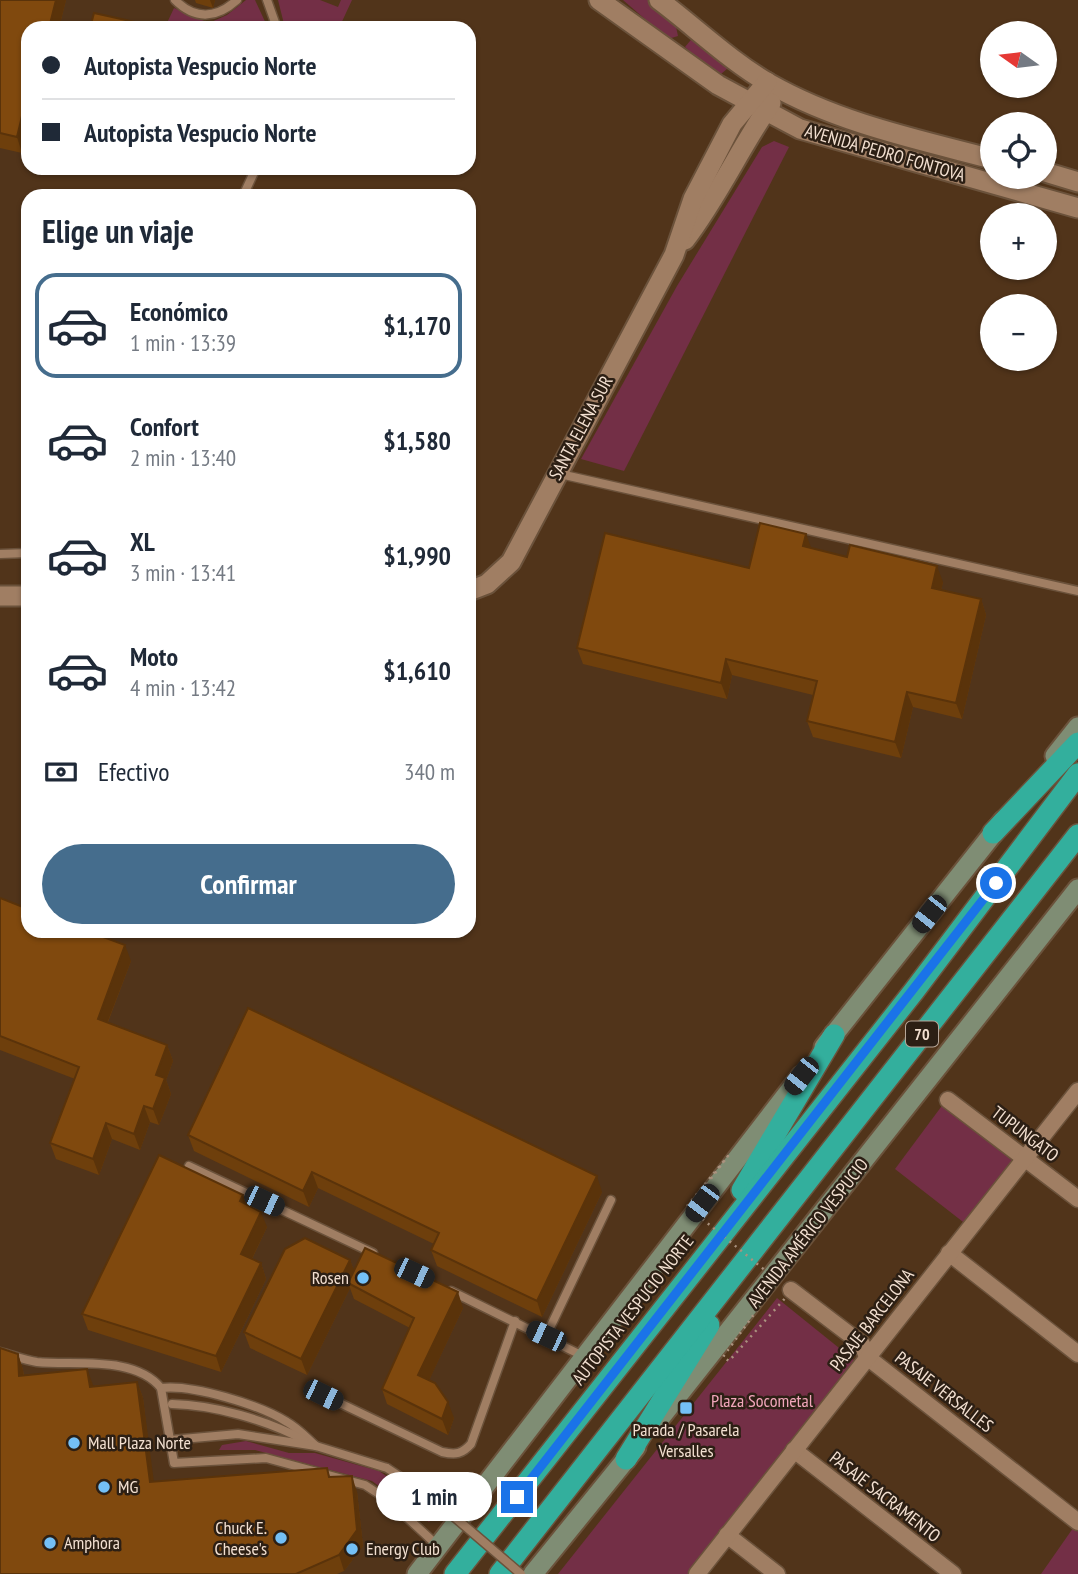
<!DOCTYPE html>
<html lang="es">
<head>
<meta charset="utf-8">
<style>
	body { margin:0; font-family:"PT Sans Narrow",sans-serif; background:#f6f6f7; color:#1f2937; height:100vh; display:flex; flex-direction:column; font-size:26px; white-space:nowrap }
	* { box-sizing:border-box; margin:0 }
	p { font-size:23px; color:#747a83 }
	.icon { flex:none; width:38px; height:38px; fill:none; stroke:currentColor; stroke-width:2; stroke-linecap:round; stroke-linejoin:round }
	.map { position:relative; flex:1; overflow:hidden }
	.side { position:absolute; left:21px; top:189px; width:455px; height:749px; display:flex; flex-direction:column; background:#fff; border-radius:21px; box-shadow:0 2px 5px #0004 }
	.side>* { flex:none }
	.hud { position:absolute; left:21px; top:21px; width:455px; height:154px; border-radius:21px; box-shadow:0 2px 5px #0004; display:grid; align-content:center; height:154px; padding:0 21px; background:#fff }
	.needle { width:46px; rotate:284deg }
	.buttons { position:absolute; left:980px; top:21px; display:grid; gap:14px }
	.buttons a { display:grid; place-items:center; width:77px; height:77px; border-radius:50%; background:#fff; box-shadow:0 2px 5px #0004; font-size:35px }
	.end { position:absolute; width:32px; height:32px; margin:-16px; border:9px solid #1a73e8; background:#fff; box-shadow:0 0 0 4px #fff }
	.from { border-radius:50% }
	.bubble { position:absolute; height:49px; border-radius:24px; background:#fff; box-shadow:0 2px 5px #0004; font-size:23px; font-weight:800; line-height:49px; text-align:center }
	.car { position:absolute; width:21px; height:42px; margin:-21px -10px; border-radius:9px; box-shadow:0 0 5px 2px #0007; background:linear-gradient(#222 24%,#8ab4d8 0 40%,#222 0 76%,#8ab4d8 0 86%,#222 0) }
	.hud b { display:flex; align-items:center; gap:24px; height:66px; font-size:26px }
	.hud b+b { border-top:2px solid #e0e1e3 }
	.hud i { width:18px; height:18px; background:#1f2937 }
	ul { padding:0; list-style:none }
	li { display:flex; align-items:center; gap:21px; height:105px; margin:0 14px 10px; padding:0 7px; border:4px solid transparent; border-radius:21px }
	li div { flex:1 }
	li b { display:block; font-size:26px }
	li em { font-style:normal; font-weight:800 }
	li.on { border-color:#456d8d }
	li>.icon { width:63px; height:63px; stroke-width:1.5 }
	h2 { padding:0 21px; font-size:32px; line-height:84px }
	.pay { display:flex; align-items:center; gap:18px; height:77px; padding:0 21px; font-size:26px }
	.pay p { margin-inline-start:auto }
	.button { display:flex; gap:14px; margin-top:auto; padding:14px 21px }
	.button a { flex:1; height:80px; border-radius:42px; background:#456d8d; color:#fff; font-size:28px; font-weight:800; line-height:80px; text-align:center }
	.map>svg:first-child { display:block }
	.green { fill:#732f46 }
	.lines { fill:none; stroke-linecap:round; stroke-linejoin:round }
	.service-casing { stroke:#6b523b; stroke-width:11 }
	.minor-casing { stroke:#6b523b; stroke-width:19 }
	.tertiary-casing { stroke:#6b523b; stroke-width:23 }
	.secondary-casing { stroke:#6b523b; stroke-width:23 }
	.motorway-casing { stroke:#6b523b; stroke-width:24 }
	.service { stroke:#a07e63; stroke-width:8 }
	.minor { stroke:#a07e63; stroke-width:16 }
	.tertiary { stroke:#a07e63; stroke-width:19 }
	.secondary { stroke:#7f8d74; stroke-width:19 }
	.motorway { stroke:#33af9d; stroke-width:21 }
	.service-bridge-casing { stroke:#6b523b; stroke-width:11; stroke-linecap:butt }
	.path-bridge { stroke:#aa927e; stroke-width:2.5; stroke-dasharray:2 5; stroke-linecap:butt }
	.service-bridge { stroke:#a07e63; stroke-width:8 }
	.wall { fill:#6e3f0c }
	.shaded-wall { fill:#5a330a }
	.building { fill:#80490e; stroke:#5a330a; stroke-width:2 }
	.route { stroke:#1a73e8; stroke-width:9 }
	.poi-dot { fill:#74c0f6; stroke:#2c1f14; stroke-width:2.5 }
	.labels { text-anchor:middle; stroke-width:5; stroke-linejoin:round; paint-order:stroke }
	.shield { fill:#2c1f14; stroke:#b7a698; stroke-width:2 }
	.shield-label { font-size:16px; font-weight:bold; fill:#f3e0d1 }
	.street-label { font-size:18px; fill:#f3e0d1; stroke:#2c1f14 }
	.poi-label { font-size:18px; fill:#f3e0d1; stroke:#2c1f14; text-anchor:start }
	.park-label { font-size:18px; fill:#f2a6bb; stroke:#2c1f14 }
</style>
</head>
<body>
<div class="map">
<svg width="1078" height="1574" viewBox="0 0 1078 1574">
	<rect width="100%" height="100%" fill="#51341a"/>
	<g class="green">
		<path d="M246 0H255L268 28H174L167 23 174 8 209 23 227 15Z"/>
		<path d="M278 0H320L338 7 341 0H352L339 28H285Z"/>
		<path d="M623 0H648L675 22 678 36 668 39Z"/>
		<path d="M695 35 741 71 736 75 728 68 721 74 709 68 685 47Z"/>
		<path d="M774 141 789 147 624 471 581 459 677 286 762 147Z"/>
		<path d="M944 1103 1017 1159 967 1225 895 1169Z"/>
		<path d="M777 1298 859 1364 691 1574H558Z"/>
		<path d="M246 1441 289 1453H315L379 1471 438 1512 429 1522 372 1481 255 1450H219L222 1445Z"/>
		<path d="M1078 1521V1574H1041Z"/>
	</g>
	<g class="lines">
		<g class="service-casing">
			<g id="service">
				<path d="M175 0C196 21 217 18 237 0"/>
				<path d="M267 0 277 28"/>
				<path d="M243 196 256 168"/>
				<path d="M560 474 1078 591"/>
				<path d="M0 554 28 553"/>
				<path d="M189 1166 373 1253"/>
				<path d="M451 1291 583 1356"/>
				<path d="M546 1336 611 1200"/>
				<path d="M0 1352C12 1355 24 1360 37 1362 74 1366 134 1355 161 1388L174 1463 266 1458 365 1485 388 1500 438 1546"/>
				<path d="M161 1388C192 1384 260 1405 287 1422 298 1428 307 1438 316 1446"/>
				<path d="M323 1395 442 1452C456 1455 462 1454 471 1444L515 1321"/>
				<path d="M172 1404C215 1405 266 1420 304 1440"/>
				<path d="M171 1440 238 1434 316 1446 387 1468"/>
			</g>
		</g>
		<g class="minor-casing">
			<g id="minor">
				<path d="M948 1100 1078 1199"/>
				<path d="M949 1253 1078 1354"/>
				<path d="M791 1290 862 1344 867 1357 1078 1522"/>
				<path d="M794 1450 953 1574"/>
				<path d="M727 1535 777 1574"/>
				<path d="M697 1574 1078 1091"/>
			</g>
		</g>
		<g class="tertiary-casing">
			<g id="tertiary">
				<path d="M599 0 718 85 800 129 1078 208"/>
				<path d="M659 0C695 27 730 61 770 84 839 123 916 139 992 159"/>
				<path d="M1045 172 1078 182"/>
				<path d="M685 240C718 197 740 148 771 103"/>
				<path d="M469 591 487 584 511 562 674 255 693 199 732 124 767 82"/>
				<path d="M0 596H28"/>
			</g>
		</g>
		<g class="secondary-casing">
			<g id="secondary">
				<path d="M1055 756 1078 727"/>
				<path d="M824 1047 1003 821"/>
				<path d="M660 1418 1078 889"/>
				<path d="M417 1574 801 1076"/>
				<path d="M533 1574 636 1447"/>
			</g>
		</g>
		<g class="motorway-casing">
			<g id="motorway">
				<path d="M993 833 1078 743"/>
				<path d="M742 1190 834 1035"/>
				<path d="M626 1459 709 1325"/>
				<path d="M455 1574 914 991 1078 774"/>
				<path d="M500 1574 1078 835"/>
			</g>
		</g>
		<use href="#service" class="service"/>
		<use href="#minor" class="minor"/>
		<use href="#tertiary" class="tertiary"/>
		<use href="#secondary" class="secondary"/>
		<use href="#motorway" class="motorway"/>
		<g class="service-bridge-casing">
			<path id="service-bridge" d="M387 1468 431 1497 521 1574"/>
		</g>
		<path class="path-bridge" d="M687 1206 728 1156 689 1208 778 1281 723 1357 729 1361 788 1295"/>
		<use href="#service-bridge" class="service-bridge"/>
	</g>
	<g class="wall">
		<path d="M0 0H66L59 28H28L22 153 0 148Z"/>
		<path d="M195 0H215L213 8 196 3Z"/>
		<path d="M811 548 943 582 941 590 981 599 986 615 962 719 913 707 901 758 813 737 807 721 813 695 732 675 727 699 583 664 577 648 749 568Z"/>
		<path d="M0 898 131 961 108 1022 167 1045 173 1061 166 1080 171 1094 159 1125 150 1122 140 1150 112 1139 99 1175 56 1159 50 1143 75 1079 0 1050Z"/>
		<path d="M188 1135 602 1192 542 1317 437 1266 431 1250 434 1244 318 1188 309 1207 194 1151Z"/>
		<path d="M243 1195 246 1204 267 1227 252 1259 261 1263 266 1279 221 1372 88 1330 82 1314Z"/>
		<path d="M350 1260 354 1271 463 1308 429 1380 454 1418 448 1435 387 1404 382 1389 410 1328 354 1299 350 1288 307 1375 250 1348 244 1332Z"/>
		<path d="M18 1354 23 1370 24 1376 93 1386 137 1382 143 1398 153 1482 327 1468 330 1477 357 1492 363 1546 344 1571 337 1574H0Z"/>
	</g>
	<g class="shaded-wall">
		<path d="M56 0H66L59 28H49Z"/>
		<path d="M210 0H215L213 8Z"/>
		<path d="M28 91V131L22 153 17 137Z"/>
		<path d="M806 534 812 550 803 546Z"/>
		<path d="M937 566 943 582 938 604 932 588Z"/>
		<path d="M981 599 986 615 962 719 956 703Z"/>
		<path d="M726 659 732 675 727 699 721 683Z"/>
		<path d="M907 692 913 707 901 758 895 742Z"/>
		<path d="M125 945 131 961 103 1034 98 1019Z"/>
		<path d="M167 1045 173 1061 166 1080 171 1094 159 1125 153 1109 156 1075Z"/>
		<path d="M144 1106 150 1122 140 1150 134 1134Z"/>
		<path d="M106 1123 112 1139 99 1175 93 1159Z"/>
		<path d="M312 1172 318 1188 309 1207 303 1191Z"/>
		<path d="M597 1176 602 1192 542 1317 537 1301Z"/>
		<path d="M243 1195 249 1211 240 1201Z"/>
		<path d="M261 1212 267 1227 247 1269 241 1254Z"/>
		<path d="M350 1260 356 1275 348 1283 350 1288 307 1375 301 1359Z"/>
		<path d="M261 1263 266 1279 221 1372 216 1356Z"/>
		<path d="M458 1292 463 1308 424 1391 418 1375Z"/>
		<path d="M18 1354 23 1370 25 1392 19 1376Z"/>
		<path d="M87 1369 93 1385 96 1402 90 1387Z"/>
		<path d="M137 1382 143 1398 156 1498 150 1482Z"/>
		<path d="M448 1402 454 1418 448 1435 442 1419Z"/>
		<path d="M352 1476 357 1492 363 1546 344 1571 339 1555Z"/>
	</g>
	<g class="building">
		<path d="M0 0H56L49 28H28V91L17 137 0 133Z"/>
		<path d="M94 13 162 28H90Z"/>
		<path d="M760 523 806 534 803 546 847 557 850 545 937 566 932 588 981 599 956 703 907 692 895 742 807 721 817 681 726 659 721 683 577 648 605 533 749 568Z"/>
		<path d="M0 898 28 909V931H87L125 945 98 1019 167 1045 156 1075 165 1078 153 1109 144 1106 134 1134 106 1123 93 1159 50 1143 79 1067 0 1036Z"/>
		<path d="M248 1008 597 1176 537 1301 431 1250 439 1233 312 1172 303 1191 188 1135Z"/>
		<path d="M159 1155 243 1195 240 1201 261 1212 241 1254 261 1263 216 1356 82 1314Z"/>
		<path d="M305 1238 350 1260 301 1359 244 1332 285 1249Z"/>
		<path d="M365 1248 458 1292 418 1375 435 1383 448 1402 442 1419 382 1389 414 1318 348 1283Z"/>
		<path d="M0 1348 18 1354 19 1376 87 1369 90 1387 137 1382 150 1482 327 1468 329 1477 352 1476 357 1530 339 1555 296 1574H0Z"/>
	</g>
	<g class="lines">
		<path class="route" d="M517 1497 996 883"/>
	</g>
	<g class="poi-dot">
		<circle cx="363" cy="1278" r="7"/>
		<rect x="679" y="1401" width="14" height="14" rx="3.5"/>
		<circle cx="74" cy="1443" r="7"/>
		<circle cx="104" cy="1487" r="7"/>
		<circle cx="281" cy="1538" r="7"/>
		<circle cx="50" cy="1543" r="7"/>
		<circle cx="352" cy="1549" r="7"/>
	</g>
	<g class="labels">
		<rect class="shield" x="906" y="1021.5" width="32" height="25" rx="5"/>
		<g class="shield-label">
			<text x="922" y="1040">70</text>
		</g>
		<g class="street-label">
			<text transform="translate(885 153) rotate(16)" y="6">AVENIDA PEDRO FONTOVA</text>
			<text transform="translate(581 428) rotate(-62)" y="6">SANTA ELENA SUR</text>
			<text transform="translate(1025 1134) rotate(37)" y="6">TUPUNGATO</text>
			<text transform="translate(808 1233) rotate(-52)" y="6">AVENIDA AMÉRICO VESPUCIO</text>
			<text transform="translate(633 1310) rotate(-52)" y="6">AUTOPISTA VESPUCIO NORTE</text>
			<text transform="translate(872 1320) rotate(-52)" y="6">PASAJE BARCELONA</text>
			<text transform="translate(944 1392) rotate(38)" y="6">PASAJE VERSALLES</text>
			<text transform="translate(885 1497) rotate(38)" y="6">PASAJE SACRAMENTO</text>
		</g>
		<g class="poi-label">
			<text x="349" y="1284" text-anchor="end">Rosen</text>
			<text x="686" y="1436" text-anchor="middle">Parada / Pasarela<tspan x="686" dy="21">Versalles</tspan></text>
			<text x="88" y="1449">Mall Plaza Norte</text>
			<text x="118" y="1493">MG</text>
			<text x="267" y="1534" text-anchor="end">Chuck E.<tspan x="267" dy="21">Cheese's</tspan></text>
			<text x="64" y="1549">Amphora</text>
			<text x="366" y="1555">Energy Club</text>
		</g>
		<g class="park-label">
			<text x="762" y="1407">Plaza Socometal</text>
		</g>
	</g>
</svg>
<div class="buttons">
<a><svg class="needle" viewBox="-14 -14 28 28"><path d="M0-13l5 13h-10z" fill="#e53935"/><path d="M0 13l5-13h-10z" fill="#747a83"/></svg></a>
<a><svg class="icon" aria-label="locate" viewBox="0 0 24 24"><circle cx="12" cy="12" r="6"/><path d="M12 2v4M12 18v4M2 12h4M18 12h4"/></svg></a>
<a>+</a>
<a>−</a>
</div>
<i class="end from" style="left:996px;top:883px"></i>
<i class="end" style="left:517px;top:1497px"></i>
<div class="bubble" style="left:376px;top:1472px;width:116px">1 min</div>
<i class="car" style="left:929px;top:914px;rotate:218deg"></i>
<i class="car" style="left:801px;top:1076px;rotate:218deg"></i>
<i class="car" style="left:264px;top:1201px;rotate:115deg"></i>
<i class="car" style="left:702px;top:1203px;rotate:217deg"></i>
<i class="car" style="left:414px;top:1273px;rotate:115deg"></i>
<i class="car" style="left:546px;top:1336px;rotate:295deg"></i>
<i class="car" style="left:323px;top:1395px;rotate:116deg"></i>
<div class="hud">
<b><i class="from"></i>Autopista Vespucio Norte</b>
<b><i></i>Autopista Vespucio Norte</b>
</div>
<section class="side">
<h2>Elige un viaje</h2>
<ul>
<li class="on"><svg class="icon" aria-label="car" viewBox="0 0 24 24"><path d="M5 17H2v-5l4-1 3-4h7l3 4 3 1v5h-3M9 17h6M6 11h13"/><circle cx="7" cy="17" r="2"/><circle cx="17" cy="17" r="2"/></svg><div><b>Económico</b><p>1 min · 13:39</p></div><em>$1,170</em></li>
<li><svg class="icon" aria-label="car" viewBox="0 0 24 24"><path d="M5 17H2v-5l4-1 3-4h7l3 4 3 1v5h-3M9 17h6M6 11h13"/><circle cx="7" cy="17" r="2"/><circle cx="17" cy="17" r="2"/></svg><div><b>Confort</b><p>2 min · 13:40</p></div><em>$1,580</em></li>
<li><svg class="icon" aria-label="car" viewBox="0 0 24 24"><path d="M5 17H2v-5l4-1 3-4h7l3 4 3 1v5h-3M9 17h6M6 11h13"/><circle cx="7" cy="17" r="2"/><circle cx="17" cy="17" r="2"/></svg><div><b>XL</b><p>3 min · 13:41</p></div><em>$1,990</em></li>
<li><svg class="icon" aria-label="car" viewBox="0 0 24 24"><path d="M5 17H2v-5l4-1 3-4h7l3 4 3 1v5h-3M9 17h6M6 11h13"/><circle cx="7" cy="17" r="2"/><circle cx="17" cy="17" r="2"/></svg><div><b>Moto</b><p>4 min · 13:42</p></div><em>$1,610</em></li>
</ul>
<div class="pay"><svg class="icon" aria-label="cash" viewBox="0 0 24 24"><path d="M3 7h18v10H3z"/><circle cx="12" cy="12" r="2"/></svg>Efectivo<p>340 m</p></div>
<div class="button"><a>Confirmar</a></div>
</section>
</div>
</body>
</html>
